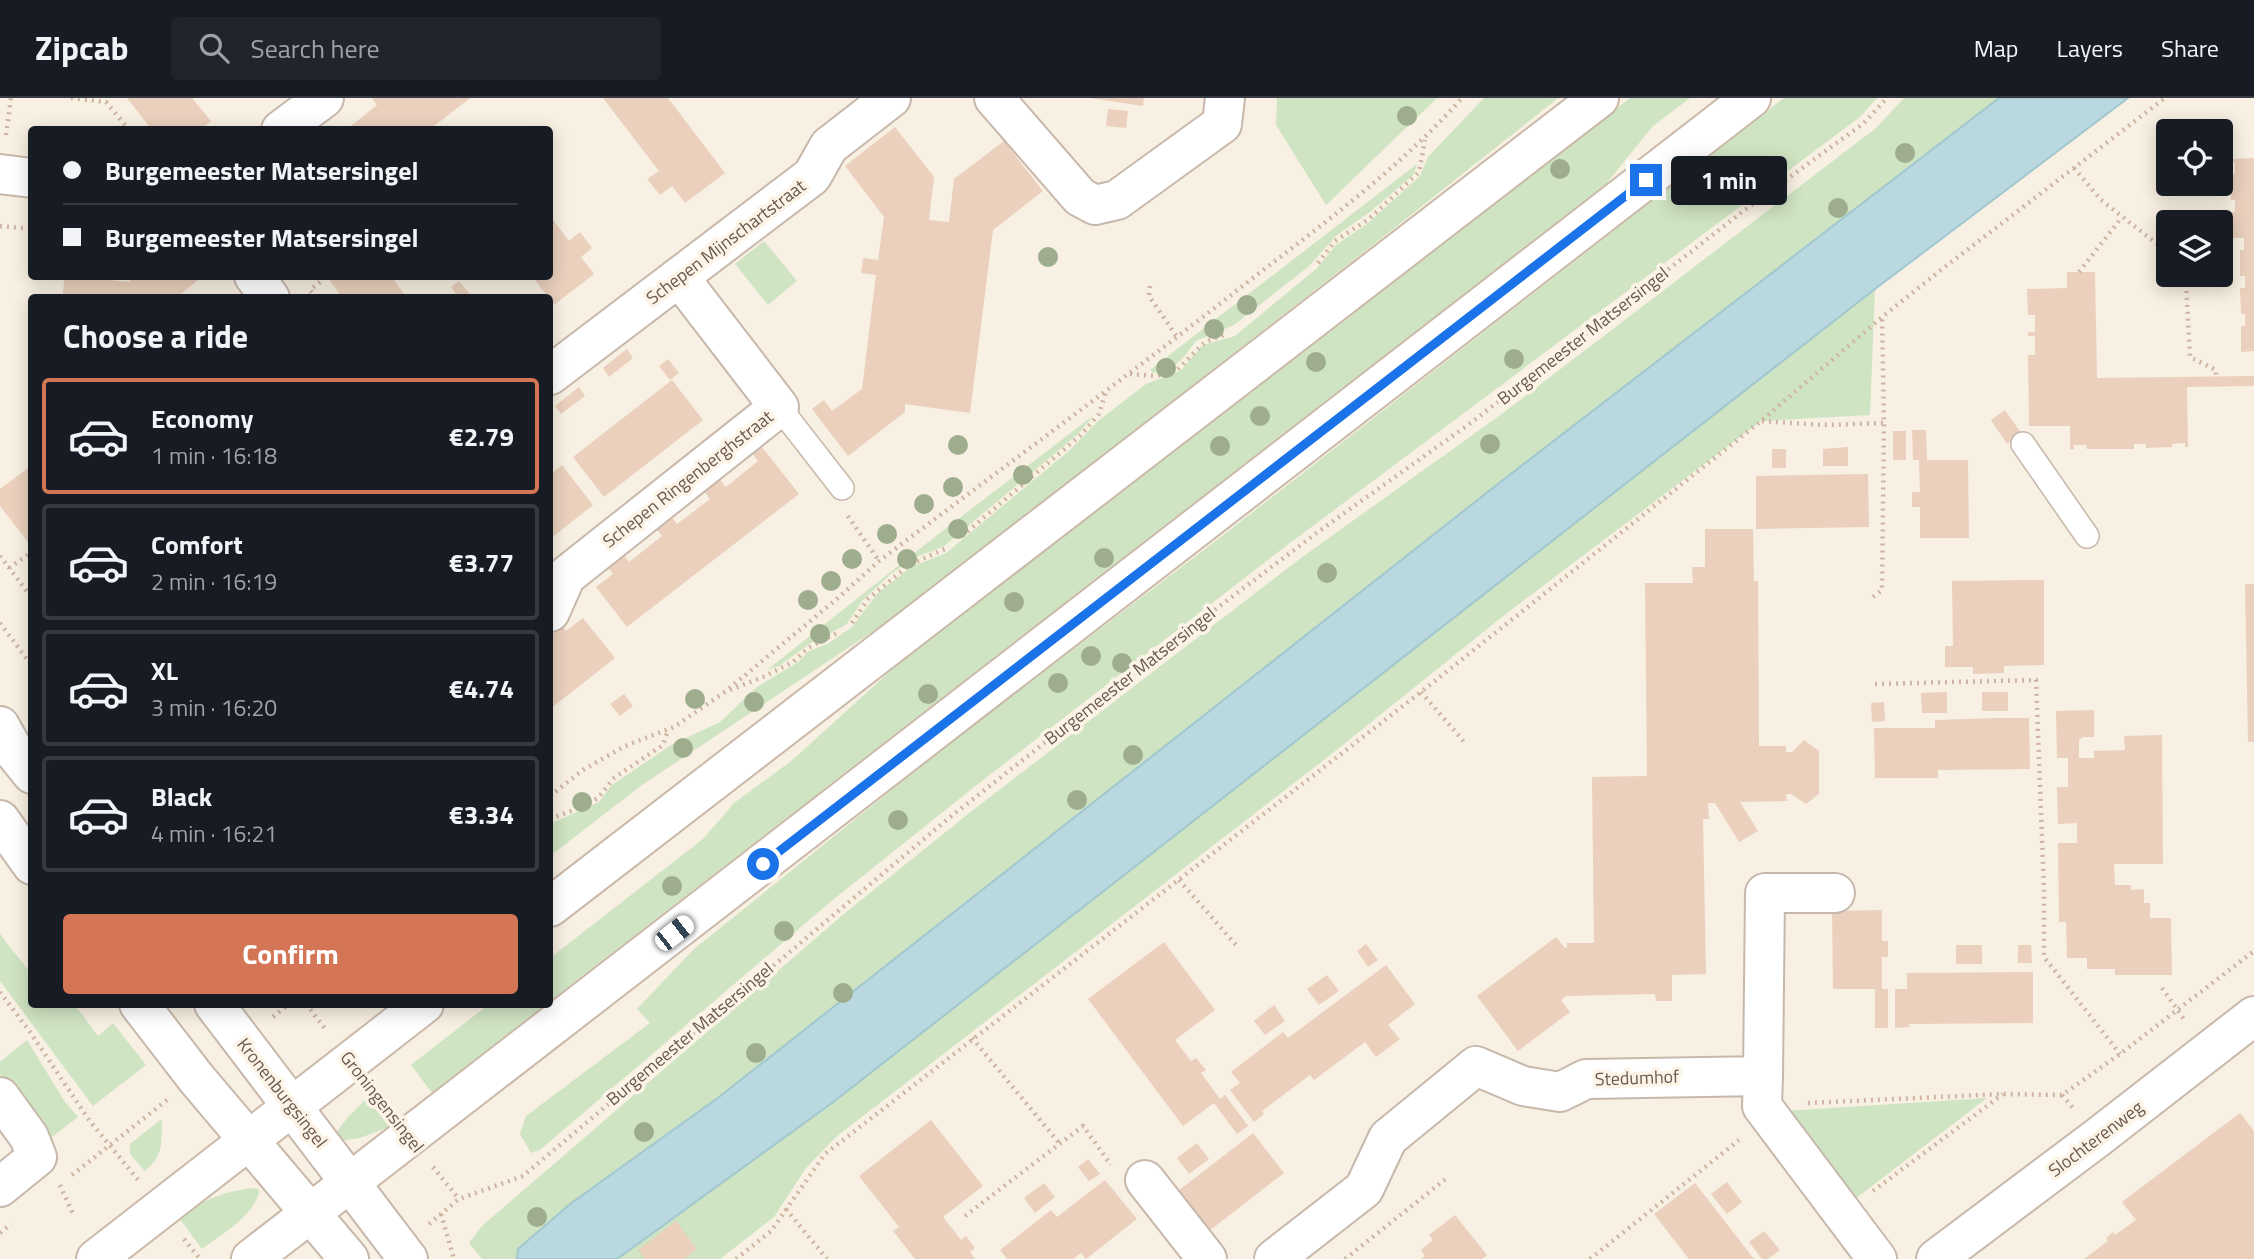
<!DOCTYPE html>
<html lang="en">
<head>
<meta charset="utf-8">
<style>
	body { margin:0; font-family:"Titillium Web",sans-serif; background:#20242c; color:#f1f3f6; height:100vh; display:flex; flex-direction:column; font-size:26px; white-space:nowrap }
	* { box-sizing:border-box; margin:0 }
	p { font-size:23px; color:#9ea1a6 }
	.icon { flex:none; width:38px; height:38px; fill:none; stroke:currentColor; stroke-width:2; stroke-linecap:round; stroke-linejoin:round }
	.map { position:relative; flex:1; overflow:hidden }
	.drawer { position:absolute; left:28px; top:196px; width:525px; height:714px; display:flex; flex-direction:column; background:#171b24; border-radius:7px; box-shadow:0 4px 18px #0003 }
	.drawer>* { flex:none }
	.banner { position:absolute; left:28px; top:28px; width:525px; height:154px; border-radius:7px; box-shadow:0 4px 18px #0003; display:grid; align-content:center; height:154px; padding:0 35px; background:#171b24 }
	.controls { position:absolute; left:2156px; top:21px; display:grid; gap:14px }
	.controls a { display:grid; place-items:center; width:77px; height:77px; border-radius:7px; background:#171b24; box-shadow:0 4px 18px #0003; font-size:35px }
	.end { position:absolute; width:32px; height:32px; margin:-16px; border:9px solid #1a73e8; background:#fff; box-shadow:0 0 0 4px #fff }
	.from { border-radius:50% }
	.bubble { position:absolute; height:49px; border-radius:7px; background:#171b24; box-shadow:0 4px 18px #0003; font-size:23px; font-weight:700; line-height:49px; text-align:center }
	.car { position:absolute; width:21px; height:42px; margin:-21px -10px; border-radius:9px; box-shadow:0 0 5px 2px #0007; background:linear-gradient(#fff 24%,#345 0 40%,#fff 0 76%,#345 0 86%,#fff 0) }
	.banner b { display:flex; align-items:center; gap:24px; height:66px; font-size:26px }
	.banner b+b { border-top:2px solid #363941 }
	.banner i { width:18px; height:18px; background:#f1f3f6 }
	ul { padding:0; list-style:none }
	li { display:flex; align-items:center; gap:21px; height:116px; margin:0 14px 10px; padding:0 21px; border:4px solid #363941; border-radius:7px }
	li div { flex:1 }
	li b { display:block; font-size:26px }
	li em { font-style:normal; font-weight:700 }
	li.selected { border-color:#d47655 }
	li>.icon { width:63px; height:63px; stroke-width:1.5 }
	h2 { padding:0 35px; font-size:32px; line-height:84px }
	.cta { display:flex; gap:14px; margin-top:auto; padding:14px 35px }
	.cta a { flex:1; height:80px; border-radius:7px; background:#d47655; color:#fff; font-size:28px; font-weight:700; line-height:80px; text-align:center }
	header { display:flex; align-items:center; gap:42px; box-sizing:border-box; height:98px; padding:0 35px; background:#171b24; border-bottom:2px solid #363941 }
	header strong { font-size:33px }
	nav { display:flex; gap:38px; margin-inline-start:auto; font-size:24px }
	.search { width:490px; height:63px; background:#20242c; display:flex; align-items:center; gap:18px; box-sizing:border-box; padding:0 24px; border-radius:7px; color:#9ea1a6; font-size:26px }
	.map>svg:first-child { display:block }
	.green { fill:#cfe4c3 }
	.water { fill:#b9d8df; stroke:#a1c7cf; stroke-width:2 }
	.building { fill:#ead0bd }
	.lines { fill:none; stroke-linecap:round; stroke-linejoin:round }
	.service-casing { stroke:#c7b8ab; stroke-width:26 }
	.minor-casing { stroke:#c7b8ab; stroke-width:42 }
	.tertiary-casing { stroke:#c7b8ab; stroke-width:42 }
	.secondary-casing { stroke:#cab9a9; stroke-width:42 }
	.path { stroke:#ceb4a1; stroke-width:4.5; stroke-dasharray:2 5; stroke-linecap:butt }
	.service { stroke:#fff; stroke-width:23 }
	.minor { stroke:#fff; stroke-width:38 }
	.tertiary { stroke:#fff; stroke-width:38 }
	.secondary { stroke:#fff; stroke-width:38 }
	.tree { fill:#9ead8d }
	.route { stroke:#1a73e8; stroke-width:9 }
	.labels { text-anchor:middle; stroke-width:7; stroke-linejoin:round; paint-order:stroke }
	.street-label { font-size:18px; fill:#6c584c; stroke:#fcf4e7 }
</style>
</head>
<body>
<header>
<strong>Zipcab</strong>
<div class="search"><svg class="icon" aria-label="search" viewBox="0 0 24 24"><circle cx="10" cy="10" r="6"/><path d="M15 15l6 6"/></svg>Search here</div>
<nav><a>Map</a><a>Layers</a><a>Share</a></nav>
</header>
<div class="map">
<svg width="2254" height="1161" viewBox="0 0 2254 1161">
	<rect width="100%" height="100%" fill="#f8f0e2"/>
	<g class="green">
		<path d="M1277 0H1437L1326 107 1276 27Z"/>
		<path d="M1484 0H1558L1373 147 893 520 642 687 550 758V726L599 704 612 687 671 647 720 624 757 589 798 564 809 553 829 545 852 529 877 496 911 469 946 455 1070 352 1098 323 1146 286 1180 273 1203 247 1235 238 1317 170 1336 147 1367 126 1420 78 1428 59Z"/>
		<path d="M1630 0H1690L1653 28 1606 86 550 903V860L703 741 734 705 790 664 905 560 1370 203Z"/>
		<path d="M1784 0H1877L1860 19 1286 448 978 686 829 805 540 1052 531 1055 520 1036 526 1018 650 925 637 911 693 852 946 648 1217 442Z"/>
		<path d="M1904 0H1999L1503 382 719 999 570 1106 518 1151 517 1161H482L469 1145 482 1128 845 815 968 716 1301 460 1503 315 1876 30Z"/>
		<path d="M1417 66 1414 76 1370 114 1337 137 1308 169 1234 227 1196 243 1183 260 1172 270 1153 275 1150 272Z"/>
		<path d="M764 143 797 183 768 207 735 166Z"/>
		<path d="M1875 191 1870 317 1761 323 1502 519 1329 658 836 1039 806 1070 774 1119 720 1161H617L832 1005Z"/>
		<path d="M1094 317 1078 336 943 449 913 460 891 476 863 502 846 527 811 545 779 568 767 572 936 438Z"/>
		<path d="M0 836 28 872 31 870 32 906 75 907 98 938 113 925 146 967 93 1008 0 883Z"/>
		<path d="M488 907H545L432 995 411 967Z"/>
		<path d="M27 942 65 1004 78 1019 48 1042 45 1033 0 976V964Z"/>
		<path d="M368 999 392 1028 360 1040 339 1043 335 1036 348 1019Z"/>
		<path d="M1987 1000 1851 1104 1784 1013Z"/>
		<path d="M160 1022 162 1023C161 1047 164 1056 145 1073L130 1056V1046Z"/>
		<path d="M252 1090 258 1091 259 1094C254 1118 220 1137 202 1151L179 1120C202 1102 223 1094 252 1090Z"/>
	</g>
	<path class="water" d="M1999 0H2128L1875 191 832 1005 617 1161H517L518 1151 570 1106 719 999 1503 382Z"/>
	<g class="building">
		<path d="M127 0H192L211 23 200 32H152Z"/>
		<path d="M372 0H470L429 32H346L377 7Z"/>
		<path d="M603 0H668L725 75 685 105 672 88 660 97 647 81 659 73Z"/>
		<path d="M1090 0H1144L1143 8Z"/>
		<path d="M1108 11 1128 13 1126 30 1106 28Z"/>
		<path d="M895 29 934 79 929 122 949 124 954 81 1004 43 1043 93 993 132 970 315 905 306V314L848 358 812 311 824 302 832 313 862 291 876 177 861 175 863 160 878 162 884 119 845 68Z"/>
		<path d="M2254 60V253L2241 254V228H2245V216H2241L2240 190H2245V178H2240V152H2244V140H2231V114H2235V102H2231L2230 76H2235V64H2230V61Z"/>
		<path d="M550 118 569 143 580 134 592 150 581 159 594 176 554 207 532 178H550Z"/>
		<path d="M2067 174H2095L2097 280 2254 278V288L2187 289 2188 349H2185V345L2172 346V349L2146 350V346H2134V351H2087L2086 347H2074V351H2070V328H2029L2028 257H2035V238H2028V234H2035V217H2028L2027 191 2067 190Z"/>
		<path d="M65 178 130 184 131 178H203L176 200H62Z"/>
		<path d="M336 178H391L407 200H343L330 183Z"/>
		<path d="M459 183 469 195 472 200H459L451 189Z"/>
		<path d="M627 251 633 260 609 279 603 270Z"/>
		<path d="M668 261 679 275 670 282 659 268Z"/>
		<path d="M672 282 703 322 604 399 573 359Z"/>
		<path d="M579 289 585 298 561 316 555 308Z"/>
		<path d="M2005 312 2021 335 2007 346 1991 322Z"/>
		<path d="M1912 332H1926L1927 362H1968L1969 440H1920V409H1912V394H1920L1919 362H1913Z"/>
		<rect x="1893" y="333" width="13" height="29"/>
		<path d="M758 344 799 396 627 529 596 489 613 476 604 464 620 452 629 464 662 438 652 426 668 414 677 426 710 401 701 389 716 377 726 389 758 363 749 351Z"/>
		<path d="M1848 349V368H1823V351Z"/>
		<rect x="1772" y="351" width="14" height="19"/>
		<path d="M32 367V449L0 408V391Z"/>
		<path d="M562 367 593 407 550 441V377Z"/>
		<path d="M1868 376 1869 429 1756 431V378Z"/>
		<path d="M1705 431H1753L1754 483H1758L1759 648H1786V654H1792L1804 642 1819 653V696L1806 706 1791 696H1786L1787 703 1740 704 1758 733 1739 744 1715 705H1708L1709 721H1703L1706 876 1672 877V903H1656L1655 896 1566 898 1561 902 1570 914 1518 953 1477 898 1556 839 1565 850H1567V845H1594L1592 679 1647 678 1645 485H1693L1692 469H1705Z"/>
		<path d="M2044 482V567L2004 568V575L1973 576V569H1945V548H1953L1952 483Z"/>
		<path d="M2245 486H2254V644H2248Z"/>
		<path d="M583 520 615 560 550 611V527L557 522 566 533Z"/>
		<path d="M1947 594V615H1922L1921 595Z"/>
		<rect x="1982" y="594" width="26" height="19"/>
		<path d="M624 596 633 608 620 618 610 606Z"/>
		<path d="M1884 604 1885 623 1872 624 1871 605Z"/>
		<path d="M2094 612V639H2083L2079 642V660H2094V653L2125 652 2124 638 2162 637 2163 766H2114L2115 787H2131V792L2144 791V805H2150V820H2171L2172 877H2115V871H2087V860H2067L2066 824H2059L2058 745H2077V725L2058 726 2057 689H2068V660H2057L2056 613Z"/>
		<path d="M1998 620H2029L2030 671 1938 672V680H1875L1874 630H1935V622Z"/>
		<path d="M1882 812V843H1888V859H1882V891H1888V930H1875V891H1833L1832 813Z"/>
		<path d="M1164 844 1215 912 1175 942 1191 963 1196 960 1206 972 1201 975 1220 1001 1225 997 1248 1028 1237 1036 1214 1005 1183 1028 1088 901Z"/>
		<path d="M1366 846 1378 862 1368 869 1357 853Z"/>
		<rect x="1956" y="847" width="26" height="19"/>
		<path d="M2018 847H2031L2032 865H2018Z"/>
		<path d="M1386 867 1415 906 1388 927 1400 941 1376 959 1365 944 1314 982 1310 977 1262 1013 1264 1016 1254 1024 1230 992 1240 985 1231 974 1283 934 1288 940Z"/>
		<path d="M2033 874V925L1909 926V929L1895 930V891H1907V875Z"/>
		<path d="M1327 877 1339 893 1319 907 1307 891Z"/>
		<path d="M1274 907 1285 923 1265 937 1254 923Z"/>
		<path d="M2240 1015 2254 1033V1161H2084L2108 1143 2106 1140 2113 1134 2115 1137 2136 1122 2122 1104Z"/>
		<path d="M931 1022 983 1088 943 1119 961 1142 966 1138 975 1150 970 1154 975 1161H915L893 1133 899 1129 859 1078Z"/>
		<path d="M1253 1035 1284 1075 1209 1133 1178 1093Z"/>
		<path d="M1197 1045 1209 1061 1189 1076 1177 1060Z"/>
		<path d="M1088 1061 1100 1076 1089 1083 1078 1069Z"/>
		<path d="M1105 1082 1137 1121 1086 1161 1081 1155 1073 1161H1007L1000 1152 1051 1112 1057 1119Z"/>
		<path d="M1727 1084 1742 1104 1727 1116 1711 1096Z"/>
		<path d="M1044 1085 1055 1099 1035 1115 1024 1100Z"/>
		<path d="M1695 1085 1733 1134 1754 1161H1689L1654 1116Z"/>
		<path d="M1455 1117 1487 1157 1482 1161H1421L1425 1158 1421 1152 1433 1142 1429 1137Z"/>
		<path d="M676 1123 697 1151 684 1161H645L638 1152Z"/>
		<path d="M1764 1133 1780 1152 1768 1161H1762L1749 1144Z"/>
	</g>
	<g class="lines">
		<g class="service-casing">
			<g id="service">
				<path d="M779 309 842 390"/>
				<path d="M2023 346 2087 438"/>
			</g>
		</g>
		<g class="minor-casing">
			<g id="minor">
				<path d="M994 0 1080 99 1095 107 1117 102 1222 26 1225 0"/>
				<path d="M281 32 324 0"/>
				<path d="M0 76 32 80"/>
				<path d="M254 178 270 200"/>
				<path d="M550 277 812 78 829 48 891 0"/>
				<path d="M550 514 566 478 779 309 679 179"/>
				<path d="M1763 978 1762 1008 1877 1161"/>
				<path d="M0 999 29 1039 37 1059 0 1089"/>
				<path d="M1145 1082 1207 1161"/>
				<path d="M1274 1161 1364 1091 1388 1040 1476 968 1523 988 1560 994 1586 981 1763 978 1765 795H1835"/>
				<path d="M1936 1161 2097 1040 2254 918"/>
			</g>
		</g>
		<g class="tertiary-casing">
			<g id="tertiary">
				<path d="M0 628 15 655 32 676"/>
				<path d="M0 722 32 767"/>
				<path d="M139 906 196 980 349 1161"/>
				<path d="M214 906 408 1161"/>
			</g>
		</g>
		<g class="secondary-casing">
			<g id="secondary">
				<path d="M550 809 1599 0"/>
				<path d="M96 1161 424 906"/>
				<path d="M251 1161 1751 0"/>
			</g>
		</g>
		<g class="path">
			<path d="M71 0 106 4 129 32"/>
			<path d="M6 37 11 0"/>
			<path d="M2074 70 2101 102 2166 153 2161 166 2168 171"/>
			<path d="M0 128 32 131"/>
			<path d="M1318 165 1335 143 1369 121 1419 74 1425 42"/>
			<path d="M2079 174 2122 119"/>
			<path d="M2176 177 2186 184 2190 259 2216 272V279"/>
			<path d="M1150 188 1149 198 1177 239"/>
			<path d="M316 200 310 192 324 181 322 178"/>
			<path d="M1130 276 1155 278 1177 272 1205 244 1226 236"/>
			<path d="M1762 323 1823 327 1884 325"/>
			<path d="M848 418 879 463"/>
			<path d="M962 438 1081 337 1099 316 1106 293"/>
			<path d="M0 458 32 500"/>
			<path d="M9 470 32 454"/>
			<path d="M1873 499 1882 492 1884 325 1882 219"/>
			<path d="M0 525 32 568"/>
			<path d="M852 525 868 501 909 467 947 450"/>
			<path d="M1875 586 2036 582 2044 792V859L2120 956"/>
			<path d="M730 592 763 579 793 564 808 550 839 534"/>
			<path d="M1421 594 1466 646"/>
			<path d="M550 698 583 672 625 648 674 629 726 593 838 500 879 463C1001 371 1124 281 1244 187 1320 128 1398 72 1462 0"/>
			<path d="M550 721 582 709 598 700 614 680 663 647 668 632"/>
			<path d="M1179 782 1236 847"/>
			<path d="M2162 890 2186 924"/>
			<path d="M0 894 30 934 89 1022 138 1082"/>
			<path d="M306 906 326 932"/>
			<path d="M273 919 289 906"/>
			<path d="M972 940 1060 1046"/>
			<path d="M373 992 386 1010"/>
			<path d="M2062 997 2073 1010"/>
			<path d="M1808 1005 2003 996 2062 997 2120 956 2254 853"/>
			<path d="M433 1069 459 1101"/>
			<path d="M72 1077 167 1002"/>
			<path d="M60 1087 74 1118"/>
			<path d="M1873 1093 2003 996"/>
			<path d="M786 1111 827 1161"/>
			<path d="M441 1116 454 1161"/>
			<path d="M965 1118 1083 1028 1111 1067"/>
			<path d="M429 1126 459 1101 523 1078 949 720 1188 532 1322 431 1472 324 1746 111 1864 25 1887 0"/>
			<path d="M0 1135 11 1126"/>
			<path d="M184 1141 200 1161"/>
			<path d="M736 1161 771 1133 825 1056 1421 594 1761 323 1882 219 1941 172 2165 0"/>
			<path d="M1345 1161 1447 1080"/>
			<path d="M1590 1161 1739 1042"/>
		</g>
		<use href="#service" class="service"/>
		<use href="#minor" class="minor"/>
		<use href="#tertiary" class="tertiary"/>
		<use href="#secondary" class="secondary"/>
	</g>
	<g class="tree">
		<circle cx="1407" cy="18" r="10"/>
		<circle cx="1905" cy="55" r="10"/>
		<circle cx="1560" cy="71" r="10"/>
		<circle cx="1838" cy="110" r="10"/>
		<circle cx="1048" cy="159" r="10"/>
		<circle cx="1247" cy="207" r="10"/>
		<circle cx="1214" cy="231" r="10"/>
		<circle cx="1514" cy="261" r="10"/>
		<circle cx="1316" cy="264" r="10"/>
		<circle cx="1166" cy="270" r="10"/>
		<circle cx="1260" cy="318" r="10"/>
		<circle cx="1490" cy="346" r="10"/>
		<circle cx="958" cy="347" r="10"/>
		<circle cx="1220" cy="348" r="10"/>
		<circle cx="1023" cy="377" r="10"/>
		<circle cx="953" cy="389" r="10"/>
		<circle cx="924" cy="406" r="10"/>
		<circle cx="958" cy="431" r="10"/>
		<circle cx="887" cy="436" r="10"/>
		<circle cx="1104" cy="460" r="10"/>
		<circle cx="852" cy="461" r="10"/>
		<circle cx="907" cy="461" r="10"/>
		<circle cx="1327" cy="475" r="10"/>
		<circle cx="831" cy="483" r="10"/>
		<circle cx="808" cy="502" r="10"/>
		<circle cx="1014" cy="504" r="10"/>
		<circle cx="820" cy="536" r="10"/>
		<circle cx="1091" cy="558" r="10"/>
		<circle cx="1122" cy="565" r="10"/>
		<circle cx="1058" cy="585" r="10"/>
		<circle cx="928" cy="596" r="10"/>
		<circle cx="695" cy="601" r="10"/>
		<circle cx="754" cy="604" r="10"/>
		<circle cx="683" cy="650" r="10"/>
		<circle cx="1133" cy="657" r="10"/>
		<circle cx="1077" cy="702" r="10"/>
		<circle cx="582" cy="704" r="10"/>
		<circle cx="898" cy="722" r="10"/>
		<circle cx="672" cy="788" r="10"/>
		<circle cx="784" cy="833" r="10"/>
		<circle cx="843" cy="895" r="10"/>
		<circle cx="756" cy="955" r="10"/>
		<circle cx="644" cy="1034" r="10"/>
		<circle cx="537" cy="1119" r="10"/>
	</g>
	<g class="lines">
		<path class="route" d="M763 766 1646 82"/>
	</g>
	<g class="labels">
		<g class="street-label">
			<text transform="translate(726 144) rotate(-37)" y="6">Schepen Mijnschartstraat</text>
			<text transform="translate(1583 238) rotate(-38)" y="6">Burgemeester Matsersingel</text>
			<text transform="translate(688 381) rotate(-38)" y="6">Schepen Ringenberghstraat</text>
			<text transform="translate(1130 578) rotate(-38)" y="6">Burgemeester Matsersingel</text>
			<text transform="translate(690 936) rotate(-40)" y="6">Burgemeester Matsersingel</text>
			<text transform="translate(1637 980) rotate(-2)" y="6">Stedumhof</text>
			<text transform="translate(282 995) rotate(52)" y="6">Kronenburgsingel</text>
			<text transform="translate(382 1004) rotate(52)" y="6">Groningensingel</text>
			<text transform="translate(2096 1041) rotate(-37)" y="6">Slochterenweg</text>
		</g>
	</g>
</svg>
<div class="controls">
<a><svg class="icon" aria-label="locate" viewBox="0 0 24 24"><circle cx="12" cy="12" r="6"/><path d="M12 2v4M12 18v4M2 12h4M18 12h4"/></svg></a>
<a><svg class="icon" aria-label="layers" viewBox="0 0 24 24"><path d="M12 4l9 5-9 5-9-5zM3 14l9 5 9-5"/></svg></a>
</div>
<i class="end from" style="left:763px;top:766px"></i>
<i class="end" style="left:1646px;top:82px"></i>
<div class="bubble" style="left:1671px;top:58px;width:116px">1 min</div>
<i class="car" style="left:674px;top:835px;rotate:52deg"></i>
<div class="banner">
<b><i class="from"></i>Burgemeester Matsersingel</b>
<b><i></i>Burgemeester Matsersingel</b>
</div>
<section class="drawer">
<h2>Choose a ride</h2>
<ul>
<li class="selected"><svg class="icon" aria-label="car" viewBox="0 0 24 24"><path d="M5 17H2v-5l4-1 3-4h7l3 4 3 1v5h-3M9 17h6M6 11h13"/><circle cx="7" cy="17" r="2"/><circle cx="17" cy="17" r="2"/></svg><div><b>Economy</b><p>1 min · 16:18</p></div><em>€2.79</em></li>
<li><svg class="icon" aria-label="car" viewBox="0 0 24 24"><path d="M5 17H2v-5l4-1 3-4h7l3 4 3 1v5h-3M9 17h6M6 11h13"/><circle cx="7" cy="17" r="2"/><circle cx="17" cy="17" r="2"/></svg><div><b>Comfort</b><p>2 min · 16:19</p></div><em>€3.77</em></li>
<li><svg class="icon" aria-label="car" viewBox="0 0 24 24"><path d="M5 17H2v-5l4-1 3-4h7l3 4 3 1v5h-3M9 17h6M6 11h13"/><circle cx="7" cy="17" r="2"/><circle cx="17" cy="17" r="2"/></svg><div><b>XL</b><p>3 min · 16:20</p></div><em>€4.74</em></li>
<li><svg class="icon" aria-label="car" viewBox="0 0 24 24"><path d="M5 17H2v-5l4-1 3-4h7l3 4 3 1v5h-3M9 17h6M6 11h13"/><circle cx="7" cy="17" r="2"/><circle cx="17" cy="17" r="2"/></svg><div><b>Black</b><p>4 min · 16:21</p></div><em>€3.34</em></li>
</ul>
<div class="cta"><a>Confirm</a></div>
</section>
</div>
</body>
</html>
